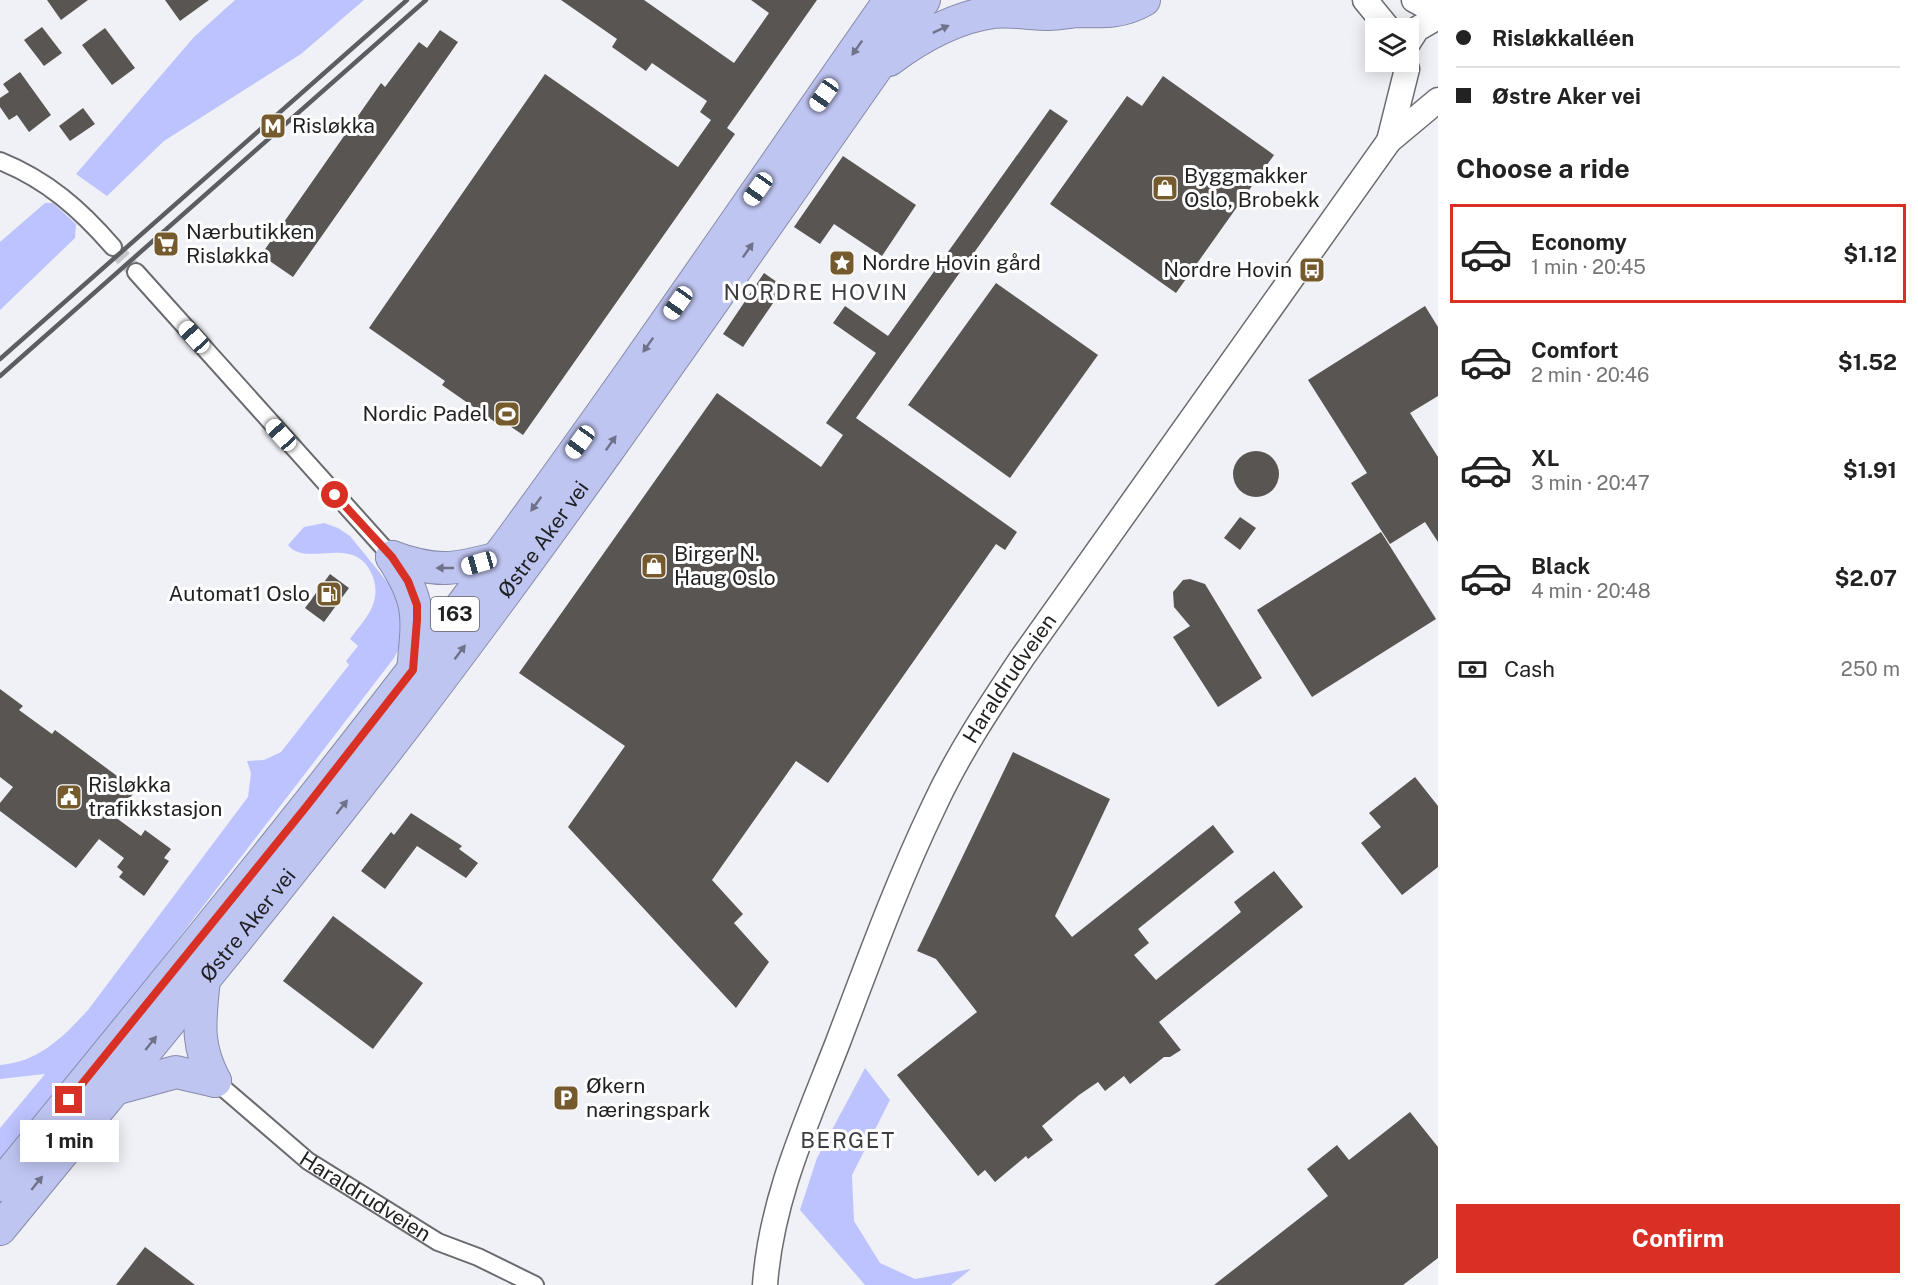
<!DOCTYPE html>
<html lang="en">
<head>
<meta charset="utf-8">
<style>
	body { margin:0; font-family:"Public Sans",sans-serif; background:#f6f6f6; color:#222; height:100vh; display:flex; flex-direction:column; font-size:22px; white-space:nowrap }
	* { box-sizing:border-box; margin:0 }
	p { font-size:20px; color:#767676 }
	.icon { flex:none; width:33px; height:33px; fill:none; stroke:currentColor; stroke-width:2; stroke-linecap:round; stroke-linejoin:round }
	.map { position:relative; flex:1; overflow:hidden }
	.sheet { display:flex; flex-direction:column; background:#fff; width:480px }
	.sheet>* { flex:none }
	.banner { display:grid; align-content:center; height:132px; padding:0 18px; background:#fff }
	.fabs { position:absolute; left:1365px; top:18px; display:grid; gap:12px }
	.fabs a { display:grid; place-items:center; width:54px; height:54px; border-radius:0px; background:#fff; box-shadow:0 3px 15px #0003; font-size:30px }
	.end { position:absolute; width:27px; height:27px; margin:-14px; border:8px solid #d93025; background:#fff; box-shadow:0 0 0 3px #fff }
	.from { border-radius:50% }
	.bubble { position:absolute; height:42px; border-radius:0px; background:#fff; box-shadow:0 3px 15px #0003; font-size:20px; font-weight:700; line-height:42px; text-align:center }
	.car { position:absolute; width:18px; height:36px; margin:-18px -9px; border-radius:8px; box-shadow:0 0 4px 2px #0007; background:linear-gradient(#fff 24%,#345 0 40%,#fff 0 76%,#345 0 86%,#fff 0) }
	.banner b { display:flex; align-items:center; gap:21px; height:57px; font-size:22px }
	.banner b+b { border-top:2px solid #e0e0e0 }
	.banner i { width:15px; height:15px; background:#222 }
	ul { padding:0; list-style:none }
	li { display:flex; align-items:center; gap:18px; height:99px; margin:0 12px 9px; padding:0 6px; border:3px solid transparent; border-radius:0px }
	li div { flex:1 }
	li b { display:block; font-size:22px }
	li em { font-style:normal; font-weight:700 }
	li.active { border-color:#d93025 }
	li>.icon { width:54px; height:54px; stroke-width:1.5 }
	h2 { padding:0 18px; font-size:27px; line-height:72px }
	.pay { display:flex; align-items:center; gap:15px; height:66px; padding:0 18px; font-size:22px }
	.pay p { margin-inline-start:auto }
	.button { display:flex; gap:12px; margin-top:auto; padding:12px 18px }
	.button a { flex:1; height:69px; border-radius:0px; background:#d93025; color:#fff; font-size:24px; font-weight:700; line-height:69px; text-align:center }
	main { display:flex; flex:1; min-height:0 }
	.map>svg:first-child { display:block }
	.green { fill:#bdc3ff }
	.building { fill:#585552 }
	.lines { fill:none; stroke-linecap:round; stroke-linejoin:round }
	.street-tunnel { stroke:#c6c7cb; stroke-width:16; stroke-dasharray:16 8; stroke-linecap:butt }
	.street-casing { stroke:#6a6b6f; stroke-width:20 }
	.secondary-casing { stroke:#6a6b6f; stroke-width:27 }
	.highway-casing { stroke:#878ba8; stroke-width:34 }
	.street { stroke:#fff; stroke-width:16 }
	.secondary { stroke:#fff; stroke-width:24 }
	.highway { stroke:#bfc5f1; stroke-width:32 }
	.rail { stroke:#5c5d60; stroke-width:4.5 }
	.oneway { fill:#6f7289 }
	.route { stroke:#d93025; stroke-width:8 }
	.labels { text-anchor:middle; stroke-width:6; stroke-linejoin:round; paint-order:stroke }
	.shield { fill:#fefefe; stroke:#626363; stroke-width:1.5 }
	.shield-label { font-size:20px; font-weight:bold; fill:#1f2021 }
	.poi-label { font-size:21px; fill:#1f2021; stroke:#fefefe; text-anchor:start }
	.street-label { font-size:21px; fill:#1f2021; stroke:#fefefe }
	.neighbourhood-label { font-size:22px; letter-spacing:1.5px; fill:#3c3d41; stroke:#fefefe }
</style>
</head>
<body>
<main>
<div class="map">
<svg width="1438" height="1285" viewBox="0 0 1438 1285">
	<rect width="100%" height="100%" fill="#f0f1f6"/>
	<g class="green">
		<path d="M235 0H364L301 54 164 141 107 196 76 174 194 37Z"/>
		<path d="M45 203H53L76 224 75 238 0 310V242Z"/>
		<path d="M324 523 338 528 350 536 406 605 403 641 394 658 138 991 0 1159V1128L45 1074 0 1079V1065C39 1062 63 1037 88 1010L248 797 251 773 247 761 264 760 281 752 349 665 346 661 358 646 350 639C365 619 382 603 373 577 356 531 307 569 288 545L304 527Z"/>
		<path d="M865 1068 890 1100 852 1175 854 1221 880 1263 915 1279 971 1269 951 1285H865L800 1210 817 1158Z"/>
	</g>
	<g class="building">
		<path d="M47 0H88L61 20Z"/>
		<path d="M165 0H209L180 21Z"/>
		<path d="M561 0H644L734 63 769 13 751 0H817L727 128 735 134 523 435 498 418 495 422 442 385 445 381 369 328 545 74 678 167 711 120 700 112 707 101 652 63 646 71 612 47 617 39Z"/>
		<path d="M42 27 62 53 44 66 24 40Z"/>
		<path d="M105 28 135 68 112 85 82 45Z"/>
		<path d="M440 30 458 42 293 277 261 255 381 83 385 87 419 42 427 48Z"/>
		<path d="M20 72 51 115 29 132 17 115 9 120 0 107V98L9 92 3 84Z"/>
		<path d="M1163 76 1274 155 1176 293 1050 204 1127 96 1142 106Z"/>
		<path d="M83 108 95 124 70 141 59 126Z"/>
		<path d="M1050 109 1068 121 856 418 1017 532 1005 550 996 544 828 783 796 761 712 880 743 914 734 923 769 962 736 1008 568 827 625 746 519 673 717 393 821 467 843 435 826 423 876 353 833 323 845 306 888 336Z"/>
		<path d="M843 156 916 205 882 256 834 224 820 244 794 227Z"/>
		<path d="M764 273 784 287 743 347 723 334Z"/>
		<path d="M996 283 1098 355 1010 478 908 405Z"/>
		<path d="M1425 306 1438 327V396L1410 413 1438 457V542L1425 522 1390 544 1351 483 1367 473 1308 380Z"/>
		<circle cx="1256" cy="474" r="23"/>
		<path d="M1240 517 1256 528 1240 550 1224 538Z"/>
		<path d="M1381 532 1436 619 1312 697 1257 610Z"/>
		<path d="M330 574 349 588 324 622 305 608Z"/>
		<path d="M1190 579 1205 584 1262 678 1218 707 1173 637 1190 626 1174 607 1173 592 1183 580Z"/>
		<path d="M0 689 23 706 19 710 52 734 55 730 136 790 115 817 141 836 145 830 171 849 164 858 169 861 144 896 119 877 123 872 117 867 124 858 99 839 76 868 0 811V803L13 787 0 777Z"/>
		<path d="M1013 752 1110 799 1055 916 1072 937 1213 825 1234 852 1138 929 1149 943 1134 955 1156 980 1241 912 1234 902 1274 871 1303 907 1159 1022 1181 1050 1170 1057H1164L1130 1084 1124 1076 1105 1091 1098 1082 1079 1095 1042 1126 1053 1140 1028 1159 1026 1156 995 1182 985 1170 978 1176 897 1075 977 1012 936 959 917 951Z"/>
		<path d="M1415 777 1438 806V867L1402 895 1361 843 1381 827 1369 813Z"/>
		<path d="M411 813 462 846 459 849 478 863 466 878 417 846 385 889 361 871 391 832 394 835Z"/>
		<path d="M333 916 423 983 373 1049 283 981Z"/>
		<path d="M1410 1112 1438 1147V1258L1403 1285H1214L1328 1196 1307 1169 1337 1145 1349 1160Z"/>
		<path d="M145 1247 195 1285H116Z"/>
	</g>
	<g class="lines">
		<path class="street-tunnel" d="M113 247 136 272"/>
		<g class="street-casing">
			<g id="street">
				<path d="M0 161C47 180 80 209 113 247"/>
				<path d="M136 272 392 557"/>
				<path id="s1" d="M215 1081 308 1161 438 1242 478 1257 535 1285"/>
			</g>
		</g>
		<g class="secondary-casing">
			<g id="secondary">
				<path d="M1365 0 1388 28"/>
				<path d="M1414 0 1438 13"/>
				<path d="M1408 43 1417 29 1438 17"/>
				<path d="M1389 141 1407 69"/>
				<path id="s2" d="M765 1285C771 1199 807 1122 838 1042 868 963 897 883 934 806 958 754 990 706 1022 658L1389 141 1438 100"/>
			</g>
		</g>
		<g class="highway-casing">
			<g id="highway">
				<path d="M889 60C920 37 955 17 994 12 1012 10 1031 14 1049 14 1060 14 1071 11 1081 11 1105 12 1123 12 1144 0"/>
				<path d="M392 557C422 602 418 619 413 670"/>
				<path d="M392 557C435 573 455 570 498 558"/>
				<path d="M204 979C200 1020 195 1044 215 1081"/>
				<path d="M114 1089 176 1072 215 1081"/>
				<path d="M0 1185C168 979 337 774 496 560 631 377 759 187 890 0"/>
				<path id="s3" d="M0 1229C139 1059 279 891 412 717 590 483 755 240 924 0"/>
			</g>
		</g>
		<use href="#street" class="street"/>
		<use href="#secondary" class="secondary"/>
		<use href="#highway" class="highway"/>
		<g class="rail">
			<path d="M0 359 407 0"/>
			<path d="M0 376 426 0"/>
		</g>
	</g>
	<defs><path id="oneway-solid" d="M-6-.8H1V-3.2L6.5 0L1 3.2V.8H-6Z" transform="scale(1.5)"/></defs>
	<g class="oneway">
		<use href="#oneway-solid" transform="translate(941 29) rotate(-25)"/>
		<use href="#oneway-solid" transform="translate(857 48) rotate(125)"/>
		<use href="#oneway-solid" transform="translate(748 250) rotate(-55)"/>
		<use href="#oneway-solid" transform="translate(648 345) rotate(125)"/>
		<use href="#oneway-solid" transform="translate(611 443) rotate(-55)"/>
		<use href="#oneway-solid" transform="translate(536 504) rotate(126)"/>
		<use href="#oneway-solid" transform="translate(445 568) rotate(180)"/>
		<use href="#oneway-solid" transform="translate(460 652) rotate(-53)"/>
		<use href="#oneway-solid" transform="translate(342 807) rotate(-52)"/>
		<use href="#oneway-solid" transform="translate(151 1043) rotate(-51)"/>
		<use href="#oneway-solid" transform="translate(37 1183) rotate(-51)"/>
	</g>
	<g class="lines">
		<path class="route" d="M69 1100 306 807 413 670 417 620V605L408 581 392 557 335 495"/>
	</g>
	<defs>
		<g id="metro-square" transform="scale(1.35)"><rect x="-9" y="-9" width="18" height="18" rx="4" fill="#745a2c" stroke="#fefefe"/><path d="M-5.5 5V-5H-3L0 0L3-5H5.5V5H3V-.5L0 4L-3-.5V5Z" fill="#fff"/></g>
		<g id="shop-square" transform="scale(1.35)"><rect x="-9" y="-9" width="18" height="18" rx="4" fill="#745a2c" stroke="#fefefe"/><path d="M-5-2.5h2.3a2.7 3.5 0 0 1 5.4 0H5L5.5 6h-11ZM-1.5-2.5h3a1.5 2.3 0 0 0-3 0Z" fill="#fff"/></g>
		<g id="supermarket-square" transform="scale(1.35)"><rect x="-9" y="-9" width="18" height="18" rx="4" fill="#745a2c" stroke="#fefefe"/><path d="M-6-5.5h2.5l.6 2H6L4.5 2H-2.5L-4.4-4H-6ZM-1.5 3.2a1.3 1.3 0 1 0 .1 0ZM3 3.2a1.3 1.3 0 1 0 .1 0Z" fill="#fff"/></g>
		<g id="sight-square" transform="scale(1.35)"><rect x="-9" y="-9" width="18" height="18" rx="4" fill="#745a2c" stroke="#fefefe"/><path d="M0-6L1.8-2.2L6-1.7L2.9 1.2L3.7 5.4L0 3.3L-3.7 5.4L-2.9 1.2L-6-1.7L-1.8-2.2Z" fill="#fff"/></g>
		<g id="bus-square" transform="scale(1.35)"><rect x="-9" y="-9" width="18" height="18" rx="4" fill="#745a2c" stroke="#fefefe"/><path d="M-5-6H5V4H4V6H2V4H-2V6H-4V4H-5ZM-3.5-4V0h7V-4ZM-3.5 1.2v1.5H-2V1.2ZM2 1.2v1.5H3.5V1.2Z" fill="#fff"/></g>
		<g id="stadium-square" transform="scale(1.35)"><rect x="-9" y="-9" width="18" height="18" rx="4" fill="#745a2c" stroke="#fefefe"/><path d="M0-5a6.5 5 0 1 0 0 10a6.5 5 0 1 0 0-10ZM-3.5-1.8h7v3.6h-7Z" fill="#fff"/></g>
		<g id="fuel-square" transform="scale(1.35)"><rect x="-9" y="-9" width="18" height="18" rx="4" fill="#745a2c" stroke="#fefefe"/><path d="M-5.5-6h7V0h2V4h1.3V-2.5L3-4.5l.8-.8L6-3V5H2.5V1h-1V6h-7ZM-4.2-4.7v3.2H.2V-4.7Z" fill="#fff"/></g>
		<g id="civic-square" transform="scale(1.35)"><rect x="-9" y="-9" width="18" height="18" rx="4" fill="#745a2c" stroke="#fefefe"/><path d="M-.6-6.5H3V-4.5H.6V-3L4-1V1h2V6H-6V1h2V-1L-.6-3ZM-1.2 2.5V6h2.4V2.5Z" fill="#fff"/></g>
		<g id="parking-square" transform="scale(1.35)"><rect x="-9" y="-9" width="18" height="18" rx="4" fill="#745a2c" stroke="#fefefe"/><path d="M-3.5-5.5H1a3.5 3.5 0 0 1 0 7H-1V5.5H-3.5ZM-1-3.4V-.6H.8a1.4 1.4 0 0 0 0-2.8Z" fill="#fff"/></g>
	</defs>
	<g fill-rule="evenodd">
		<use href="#metro-square" x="273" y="126"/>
		<use href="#shop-square" x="1165" y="188"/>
		<use href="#supermarket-square" x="166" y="244"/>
		<use href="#sight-square" x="842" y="263"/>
		<use href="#bus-square" x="1312" y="270"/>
		<use href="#stadium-square" x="507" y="414"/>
		<use href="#shop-square" x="654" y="566"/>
		<use href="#fuel-square" x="329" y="594"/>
		<use href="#civic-square" x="69" y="797"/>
		<use href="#parking-square" x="566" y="1098"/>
	</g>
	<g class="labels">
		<rect class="shield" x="431" y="597" width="48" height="34" rx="4.5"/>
		<g class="shield-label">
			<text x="455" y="621">163</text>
		</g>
		<g class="poi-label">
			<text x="292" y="133">Risløkka</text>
			<text x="1184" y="183">Byggmakker<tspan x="1184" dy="24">Oslo, Brobekk</tspan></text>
			<text x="186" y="239">Nærbutikken<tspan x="186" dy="24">Risløkka</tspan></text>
			<text x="862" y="270">Nordre Hovin gård</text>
			<text x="1292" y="277" text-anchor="end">Nordre Hovin</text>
			<text x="488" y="421" text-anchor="end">Nordic Padel</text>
			<text x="674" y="561">Birger N.<tspan x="674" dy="24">Haug Oslo</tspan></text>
			<text x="310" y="601" text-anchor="end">Automat1 Oslo</text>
			<text x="88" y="792">Risløkka<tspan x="88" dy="24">trafikkstasjon</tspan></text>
			<text x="586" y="1093">Økern<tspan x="586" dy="24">næringspark</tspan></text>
		</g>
		<g class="street-label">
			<text dy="7" stroke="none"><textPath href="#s3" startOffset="878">Østre Aker vei</textPath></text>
			<text dy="7" stroke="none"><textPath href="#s2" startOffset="658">Haraldrudveien</textPath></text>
			<text dy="7" stroke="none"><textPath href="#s3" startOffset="392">Østre Aker vei</textPath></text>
			<text dy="7" stroke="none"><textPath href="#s1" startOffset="190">Haraldrudveien</textPath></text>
		</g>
		<g class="neighbourhood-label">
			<text x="816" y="300">NORDRE HOVIN</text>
			<text x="848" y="1148">BERGET</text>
		</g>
	</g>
</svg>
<div class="fabs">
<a><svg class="icon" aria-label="layers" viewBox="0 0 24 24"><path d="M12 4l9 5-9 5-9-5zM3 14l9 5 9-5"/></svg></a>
</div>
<i class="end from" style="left:335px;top:495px"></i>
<i class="end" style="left:69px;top:1100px"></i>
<div class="bubble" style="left:20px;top:1120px;width:99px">1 min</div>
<i class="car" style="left:824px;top:95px;rotate:215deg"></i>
<i class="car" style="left:758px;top:189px;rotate:215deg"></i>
<i class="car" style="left:678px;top:303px;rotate:215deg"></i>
<i class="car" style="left:194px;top:337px;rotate:318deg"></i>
<i class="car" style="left:281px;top:435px;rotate:318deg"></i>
<i class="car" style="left:580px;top:442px;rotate:216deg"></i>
<i class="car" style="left:479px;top:563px;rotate:254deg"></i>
</div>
<section class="sheet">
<div class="banner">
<b><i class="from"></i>Risløkkalléen</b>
<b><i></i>Østre Aker vei</b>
</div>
<h2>Choose a ride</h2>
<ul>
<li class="active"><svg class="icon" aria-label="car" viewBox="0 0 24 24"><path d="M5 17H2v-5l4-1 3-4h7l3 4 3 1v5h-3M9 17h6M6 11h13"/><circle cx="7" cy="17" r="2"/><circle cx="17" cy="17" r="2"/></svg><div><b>Economy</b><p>1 min · 20:45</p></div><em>$1.12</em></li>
<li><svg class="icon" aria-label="car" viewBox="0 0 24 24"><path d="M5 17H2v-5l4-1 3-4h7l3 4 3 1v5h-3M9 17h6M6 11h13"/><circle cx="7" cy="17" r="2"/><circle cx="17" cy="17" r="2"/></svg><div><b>Comfort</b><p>2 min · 20:46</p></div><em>$1.52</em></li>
<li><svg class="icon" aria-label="car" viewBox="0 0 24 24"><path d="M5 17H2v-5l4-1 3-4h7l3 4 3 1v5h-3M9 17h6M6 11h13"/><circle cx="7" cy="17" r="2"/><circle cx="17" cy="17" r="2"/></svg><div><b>XL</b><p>3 min · 20:47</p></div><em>$1.91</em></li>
<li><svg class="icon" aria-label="car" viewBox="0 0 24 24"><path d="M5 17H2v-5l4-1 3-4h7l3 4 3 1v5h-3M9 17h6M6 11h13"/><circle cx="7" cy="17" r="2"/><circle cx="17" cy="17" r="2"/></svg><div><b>Black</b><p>4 min · 20:48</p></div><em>$2.07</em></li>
</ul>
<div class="pay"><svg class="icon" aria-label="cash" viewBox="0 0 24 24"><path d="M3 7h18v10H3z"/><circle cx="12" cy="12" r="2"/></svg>Cash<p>250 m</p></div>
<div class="button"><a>Confirm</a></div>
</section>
</main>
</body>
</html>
